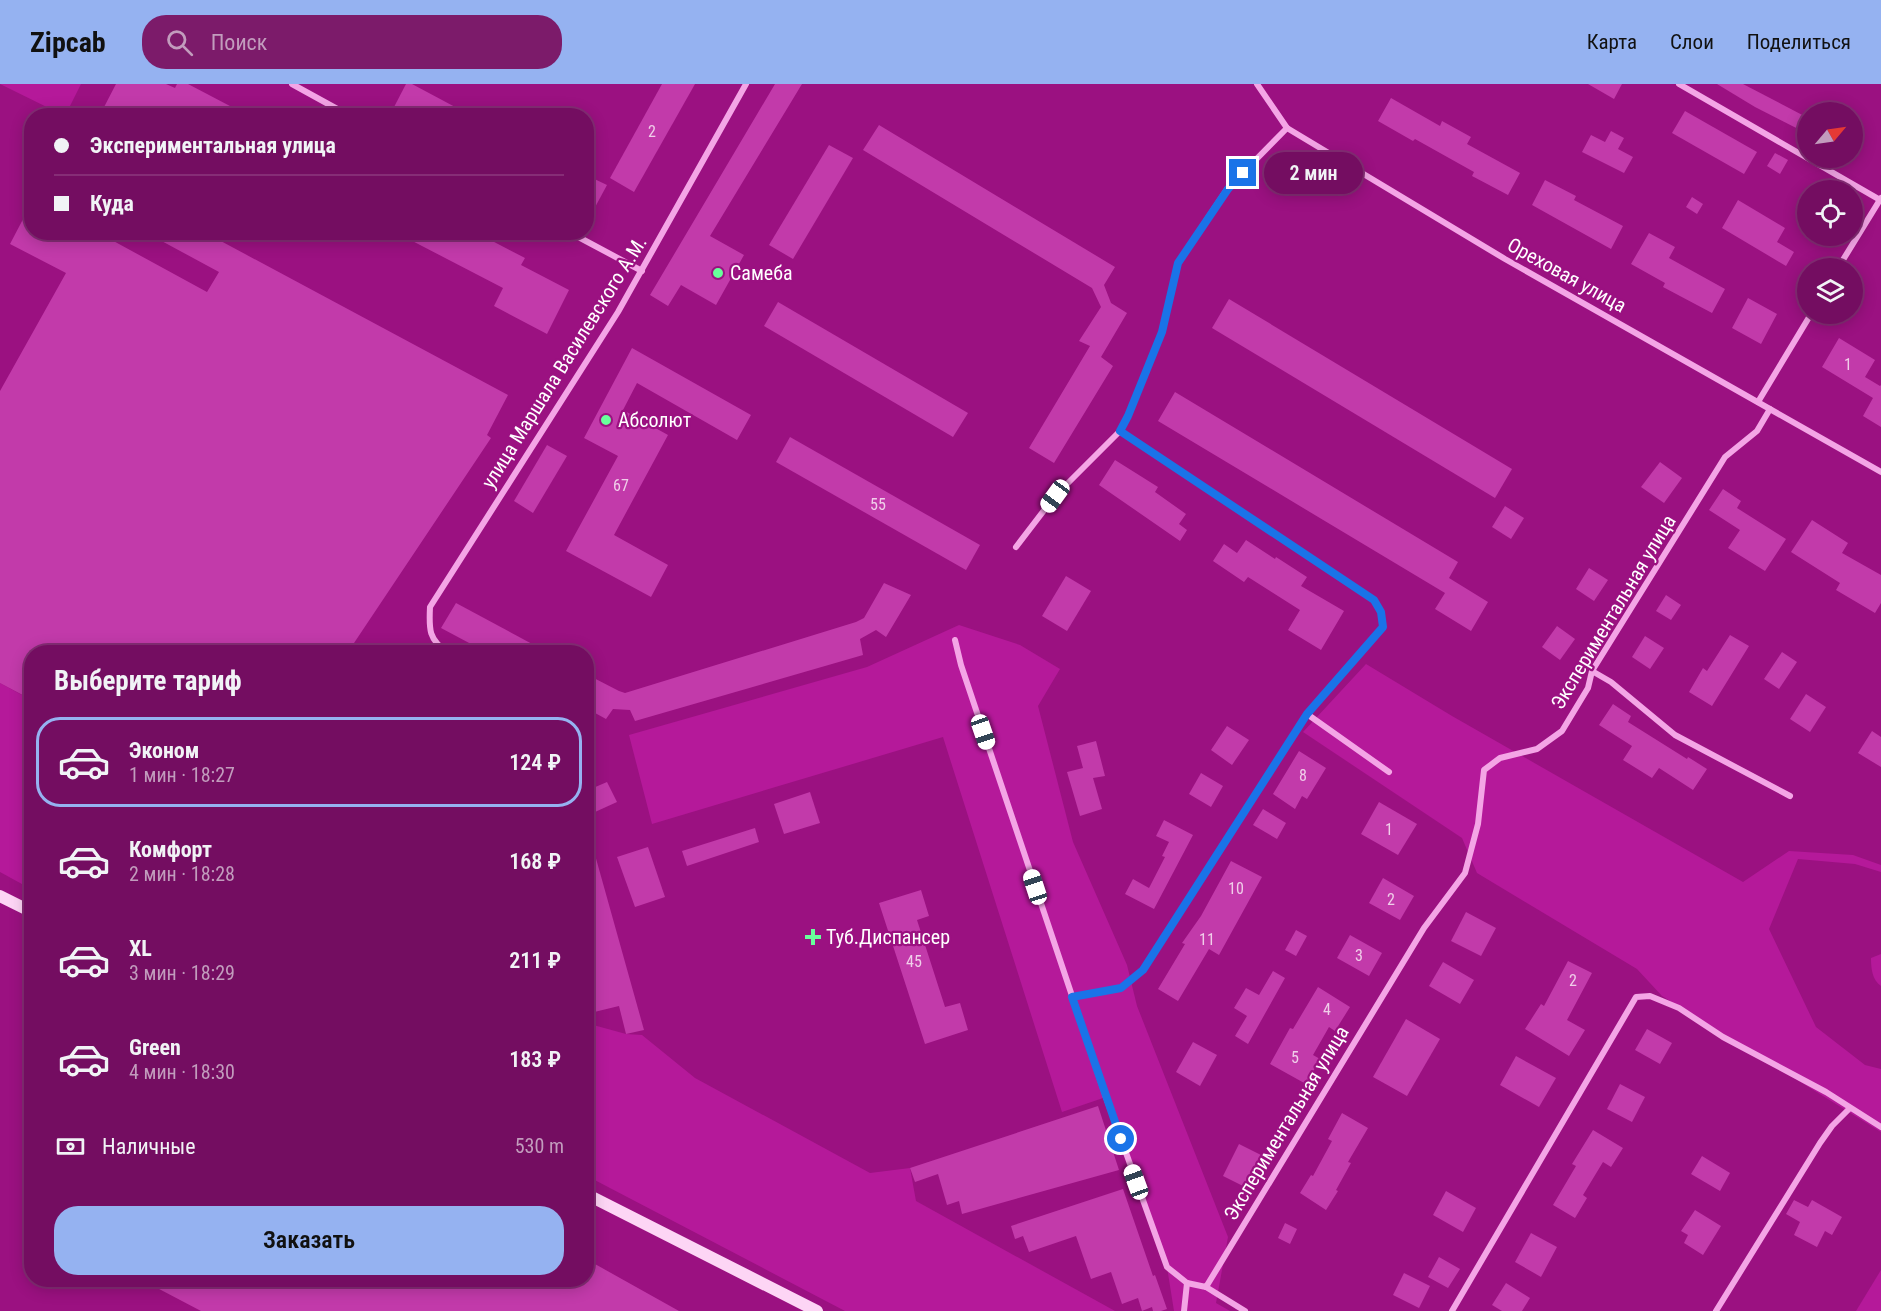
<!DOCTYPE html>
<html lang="ru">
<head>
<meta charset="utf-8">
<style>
	body { margin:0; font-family:"Roboto Condensed",sans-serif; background:#7c1b6a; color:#f1f3f6; height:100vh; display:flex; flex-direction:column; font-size:22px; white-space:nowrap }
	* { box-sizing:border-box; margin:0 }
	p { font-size:20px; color:#c29cbd }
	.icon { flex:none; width:33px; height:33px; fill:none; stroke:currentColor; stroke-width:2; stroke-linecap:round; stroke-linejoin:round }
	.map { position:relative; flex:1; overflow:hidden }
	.panel { position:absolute; left:24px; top:561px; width:570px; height:642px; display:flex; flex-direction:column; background:#740d61; border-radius:24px; box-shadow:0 3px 15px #0003,0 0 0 2px #862d76 }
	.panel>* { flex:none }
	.hud { position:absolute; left:24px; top:24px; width:570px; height:132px; border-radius:24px; box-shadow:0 3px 15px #0003,0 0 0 2px #862d76; display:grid; align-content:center; height:132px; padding:0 30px; background:#740d61 }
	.needle { width:39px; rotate:61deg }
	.fabs { position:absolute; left:1797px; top:18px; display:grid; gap:12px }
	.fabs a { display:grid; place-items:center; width:66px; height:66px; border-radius:50%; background:#740d61; box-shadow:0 3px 15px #0003,0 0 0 2px #862d76; font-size:30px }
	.end { position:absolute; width:27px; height:27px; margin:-14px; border:8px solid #1a73e8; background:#fff; box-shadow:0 0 0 3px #fff }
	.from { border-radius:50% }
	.bubble { position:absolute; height:42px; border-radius:21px; background:#740d61; box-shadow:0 3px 15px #0003,0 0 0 2px #862d76; font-size:20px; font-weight:600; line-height:42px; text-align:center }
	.car { position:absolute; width:18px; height:36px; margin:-18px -9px; border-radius:8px; box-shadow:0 0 4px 2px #0007; background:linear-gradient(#fff 24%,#345 0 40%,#fff 0 76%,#345 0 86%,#fff 0) }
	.hud b { display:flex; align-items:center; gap:21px; height:57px; font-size:22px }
	.hud b+b { border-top:2px solid #862d76 }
	.hud i { width:15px; height:15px; background:#f1f3f6 }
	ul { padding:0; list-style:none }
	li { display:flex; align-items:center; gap:18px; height:90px; margin:0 12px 9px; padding:0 18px; border:3px solid transparent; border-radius:24px }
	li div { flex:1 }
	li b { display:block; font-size:22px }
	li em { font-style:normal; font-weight:600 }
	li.active { border-color:#95b2f1 }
	li>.icon { width:54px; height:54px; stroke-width:1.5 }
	h2 { padding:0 30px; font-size:27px; line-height:72px }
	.pay { display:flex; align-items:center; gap:15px; height:66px; padding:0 30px; font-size:22px }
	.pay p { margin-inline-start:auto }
	.action { display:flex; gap:12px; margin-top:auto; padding:12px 30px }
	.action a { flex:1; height:69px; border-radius:24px; background:#95b2f1; color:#111; font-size:24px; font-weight:600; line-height:69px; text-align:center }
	header { display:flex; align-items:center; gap:36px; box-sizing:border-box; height:84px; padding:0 30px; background:#95b2f1; color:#111 }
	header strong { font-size:28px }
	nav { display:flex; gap:33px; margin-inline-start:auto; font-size:21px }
	.search { width:420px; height:54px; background:#7c1b6a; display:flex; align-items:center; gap:15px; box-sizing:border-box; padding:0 21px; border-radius:24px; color:#c29cbd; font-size:22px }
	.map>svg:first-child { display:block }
	.green { fill:#b5199a }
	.building { fill:#c23aaa }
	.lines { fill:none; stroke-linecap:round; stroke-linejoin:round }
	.minor { stroke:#f4a5e6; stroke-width:6 }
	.secondary { stroke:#fdd5f5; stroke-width:12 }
	.route { stroke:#1a73e8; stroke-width:8 }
	.poi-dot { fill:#68ff9b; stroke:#9b1181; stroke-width:2 }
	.labels { text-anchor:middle; stroke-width:4.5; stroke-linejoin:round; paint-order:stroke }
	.number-label { font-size:16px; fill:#f0ceea }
	.poi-label { font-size:20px; fill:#fff; stroke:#9b1181; text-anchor:start }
	.street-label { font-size:20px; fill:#fff; stroke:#9b1181 }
</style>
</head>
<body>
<header>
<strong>Zipcab</strong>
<div class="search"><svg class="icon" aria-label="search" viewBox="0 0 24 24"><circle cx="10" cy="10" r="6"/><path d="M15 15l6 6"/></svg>Поиск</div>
<nav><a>Карта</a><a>Слои</a><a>Поделиться</a></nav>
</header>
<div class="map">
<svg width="1881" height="1227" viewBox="0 0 1881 1227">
	<rect width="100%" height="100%" fill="#9b1181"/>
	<g class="green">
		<path d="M0 0H81L65 32Z"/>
		<path d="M959 541 1020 561 1060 585 1038 622 1073 758 1127 881 1137 922 1228 1153 1216 1219 1230 1227H1174L1167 1183 1106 1013 1062 1028 943 653 652 740 629 651 867 583Z"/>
		<path d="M1366 580 1452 632 1743 798 1789 767 1853 771 1881 781V788L1855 780 1798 775 1769 845 1816 943 1865 981 1881 985V1048L1662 912 1637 885 1477 789 1462 754 1303 648Z"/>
		<path d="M0 599 31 616V805L0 788Z"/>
		<path d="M1881 870V902C1872 896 1871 884 1871 874Z"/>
		<path d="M586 939 626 950 642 951 695 994 870 1089 910 1084 916 1117 1115 1227H845L587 1092Z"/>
		<path d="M1881 1186V1227H1856Z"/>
	</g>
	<g class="building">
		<path d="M116 0H166L175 4 177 0H188L249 32H111L102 27Z"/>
		<path d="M406 0H412L472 32H405L393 25Z"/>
		<path d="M662 0H695L634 108 610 94Z"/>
		<path d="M775 0H802L710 152 744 171 716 221 681 201 668 222 650 211Z"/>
		<path d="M1588 0H1622L1614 15Z"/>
		<path d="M1717 0H1743L1808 34V50L1755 23Z"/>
		<path d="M1391 14 1440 42 1442 37 1471 53 1467 60 1520 89 1508 111 1472 92 1474 88 1415 55 1413 57 1378 37Z"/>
		<path d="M1685 27 1757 68 1744 90 1672 49Z"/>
		<path d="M879 41 1115 183 1104 201 1111 219 1127 229 1101 273 1113 282 1054 379 1029 364 1090 262 1079 257 1101 223 1092 204 863 66Z"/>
		<path d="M1611 47 1624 54 1618 65 1633 73 1624 89 1582 68 1591 51 1605 58Z"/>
		<path d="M829 61 853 74 793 175 769 161Z"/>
		<path d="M1775 69 1788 76 1780 90 1767 82Z"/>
		<path d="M586 91 607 101 586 140Z"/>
		<path d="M1545 96 1576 112 1574 116 1623 142 1611 165 1532 121Z"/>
		<path d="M1692 113 1703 120 1697 130 1686 123Z"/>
		<path d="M1738 116 1785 144 1777 158 1794 168 1786 182 1722 144Z"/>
		<path d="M32 118V148H97L207 208 219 188 145 148H204L508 311 487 351 491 354 348 568H32V616L0 599V307L66 189 10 160Z"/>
		<path d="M395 148H475L525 174 521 181 569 206 547 250 494 222 503 204Z"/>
		<path d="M1649 149 1675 163 1669 174 1725 205 1712 229 1663 203 1665 199 1631 180Z"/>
		<path d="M1748 214 1777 230 1761 260 1732 244Z"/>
		<path d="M1229 215 1512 385 1495 414 1212 244Z"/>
		<path d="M778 218 968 329 953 353 764 242Z"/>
		<path d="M1839 254 1875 276 1865 293 1880 302 1881 301V343L1863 332 1873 314 1822 283Z"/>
		<path d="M632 264 751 331 737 356 637 299 623 326 668 351 614 451 668 481 651 513 566 467 618 372 584 354Z"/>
		<path d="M1175 308 1458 478 1449 494 1488 518 1471 547 1435 525 1445 509 1158 337Z"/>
		<path d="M790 353 980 461 966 486 776 378Z"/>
		<path d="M547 361 567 372 533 429 514 417Z"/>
		<path d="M1115 376 1158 403 1155 408 1186 430 1179 440 1187 446 1180 457 1099 401Z"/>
		<path d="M1660 378 1682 394 1664 419 1641 403Z"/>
		<path d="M1723 405 1741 417 1737 424 1786 455 1765 487 1728 464 1740 446 1709 426Z"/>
		<path d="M1505 422 1524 434 1511 455 1492 443Z"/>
		<path d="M1812 436 1848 459 1842 469 1881 491V519L1875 529 1836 506 1840 499 1791 468Z"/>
		<path d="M1246 456 1275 475 1276 473 1307 493 1301 502 1344 527 1321 566 1288 546 1300 526 1248 493 1244 498 1213 477 1224 460 1237 469Z"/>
		<path d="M1589 484 1608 496 1594 517 1576 505Z"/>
		<path d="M1066 492 1091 507 1067 547 1042 532Z"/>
		<path d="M884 499 911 511 886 553 876 546 860 555 863 571 635 637 630 626 613 625 606 635 586 624V590L619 607 625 609 856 538 864 534Z"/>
		<path d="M1666 511 1681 521 1671 536 1656 527Z"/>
		<path d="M456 519 547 568H486L441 544Z"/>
		<path d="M1557 542 1575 555 1560 576 1542 563Z"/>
		<path d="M1730 551 1749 562 1712 622 1689 608 1703 584 1707 587Z"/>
		<path d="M1645 552 1664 564 1650 585 1632 573Z"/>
		<path d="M1782 568 1797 578 1779 605 1764 595Z"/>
		<path d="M1806 610 1826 623 1810 648 1790 635Z"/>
		<path d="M1613 620 1631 632 1628 638 1687 675 1688 673 1707 685 1693 706 1659 684 1652 694 1623 676 1632 662 1599 641Z"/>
		<path d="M1227 642 1249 656 1232 681 1211 666Z"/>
		<path d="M1872 647 1881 653V683L1858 669Z"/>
		<path d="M1096 657 1105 692 1093 694 1102 725 1080 732 1067 688 1083 684 1077 662Z"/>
		<path d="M1299 667 1326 684 1307 715 1302 712 1295 725 1273 710Z"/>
		<path d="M1201 689 1223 702 1211 723 1189 710Z"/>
		<path d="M607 698 617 718 595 728 586 707Z"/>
		<path d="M810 708 820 739 784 750 774 720Z"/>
		<path d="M1379 718 1417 740 1398 771 1361 750Z"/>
		<path d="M1263 725 1286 739 1277 755 1253 741Z"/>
		<path d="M1164 736 1193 751 1154 825 1125 810 1133 795 1149 804 1165 773 1162 772 1169 758 1156 752Z"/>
		<path d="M755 744 759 758 687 782 682 767Z"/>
		<path d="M586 753H590L644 946 626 950 619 922 586 930V824H592L586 805Z"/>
		<path d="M648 763 665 813 635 823 617 773Z"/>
		<path d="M1231 777 1262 793 1219 871 1209 865 1178 917 1158 905 1185 860 1182 859 1201 832Z"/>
		<path d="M1383 794 1414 812 1400 836 1369 819Z"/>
		<path d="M921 806 929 832 917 836 945 923 960 919 968 946 925 960 879 819Z"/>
		<path d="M1466 828 1496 844 1481 872 1451 857Z"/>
		<path d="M1296 846 1307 852 1296 872 1285 866Z"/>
		<path d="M1350 851 1382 869 1369 892 1337 874Z"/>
		<path d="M1568 877 1592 889 1567 936 1585 946 1569 972 1525 945 1541 920 1544 922Z"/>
		<path d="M1443 878 1474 896 1460 920 1429 902Z"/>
		<path d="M1273 887 1285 894 1248 960 1235 952 1247 932 1234 924 1246 904 1259 911Z"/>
		<path d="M1318 903 1350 923 1335 947 1329 943 1313 971 1320 975 1306 1000 1270 980 1290 944 1293 945Z"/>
		<path d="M1406 935 1440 955 1407 1012 1373 993Z"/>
		<path d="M1647 945 1672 959 1660 980 1635 966Z"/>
		<path d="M1193 958 1217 971 1200 1002 1176 988Z"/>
		<path d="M1516 972 1556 994 1539 1023 1500 1001Z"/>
		<path d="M1620 1000 1645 1013 1632 1038 1607 1025Z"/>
		<path d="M1098 1022 1119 1086 962 1130 959 1117 947 1121 938 1090 915 1098 910 1084Z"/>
		<path d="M1342 1029 1368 1044 1348 1078 1351 1079 1336 1106 1338 1107 1326 1126 1300 1109 1311 1091 1313 1092 1332 1057 1328 1055Z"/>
		<path d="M1593 1046 1623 1064 1611 1083 1603 1078 1583 1111 1587 1114 1575 1134 1553 1121 1576 1082 1572 1080Z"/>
		<path d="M1239 1060 1263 1072 1247 1104 1223 1092Z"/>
		<path d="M1702 1072 1730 1089 1720 1107 1691 1090Z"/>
		<path d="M1123 1105 1153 1192 1155 1191 1167 1225 1161 1227H1153L1152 1223 1142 1227 1138 1214 1122 1220 1111 1188 1091 1195 1076 1152 1029 1168 1023 1152 1015 1155 1011 1142Z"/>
		<path d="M1446 1107 1476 1124 1463 1148 1433 1131Z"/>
		<path d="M1794 1116 1808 1123 1812 1116 1842 1133 1832 1151 1825 1147 1817 1163 1794 1151 1800 1138 1786 1130Z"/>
		<path d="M1695 1126 1721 1142 1703 1171 1684 1159 1688 1151 1681 1147Z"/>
		<path d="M1285 1139 1297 1145 1290 1160 1278 1154Z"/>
		<path d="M1531 1149 1557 1163 1541 1193 1515 1178Z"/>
		<path d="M1439 1173 1460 1185 1448 1204 1428 1193Z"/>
		<path d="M586 1175 679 1227H201L142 1196H586Z"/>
		<path d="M1404 1189 1430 1202 1419 1224 1393 1211Z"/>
		<path d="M1506 1199 1530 1214 1522 1227H1502L1492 1221Z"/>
	</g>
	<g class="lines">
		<g class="minor">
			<path d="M292 0 350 32"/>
			<path d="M1257 0 1287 44 1505 175 1881 388"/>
			<path d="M1679 0 1880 116"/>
			<path d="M569 148 642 187"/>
			<path d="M1838 184 1881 114"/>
			<path d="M1758 318 1811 230"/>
			<path d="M1016 463 1055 412 1120 347 1128 332 1162 248 1178 179 1228 104 1287 44"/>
			<path d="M955 556 961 581 1106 1013 1167 1183 1187 1199 1206 1203 1424 844 1465 789 1478 740 1484 686 1500 674 1537 665 1562 647 1588 604 1592 587 1725 373 1757 347 1770 325"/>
			<path d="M448 568C428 556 429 544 430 523L618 228 746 0"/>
			<path d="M1592 587 1611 598 1675 651 1790 712"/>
			<path d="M1307 630 1389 688"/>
			<path d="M1072 913 1121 904 1143 886 1307 630 1383 543 1381 528 1374 516 1120 347"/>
			<path d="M1206 1203 1245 1227"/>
			<path d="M1184 1227 1187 1199"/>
			<path d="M1452 1227 1636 913 1650 912 1679 924 1723 953 1826 1008 1881 1043"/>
			<path d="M1716 1227 1820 1059 1832 1042 1850 1024"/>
		</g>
		<g class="secondary">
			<path d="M0 812 32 828"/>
			<path d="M586 1110 817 1227"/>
		</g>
	</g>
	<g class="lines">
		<path class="route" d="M1121 1055 1072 913 1121 904 1143 886 1307 630 1383 543 1381 528 1374 516 1120 347 1128 332 1162 248 1178 179 1228 105 1243 89"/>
	</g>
	<g class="poi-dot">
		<circle cx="718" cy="189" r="6"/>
		<circle cx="606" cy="336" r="6"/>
		<path d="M810 844h6v6h6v6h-6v6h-6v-6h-6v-6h6z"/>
	</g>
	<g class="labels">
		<g class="number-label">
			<text x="652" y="53">2</text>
			<text x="1848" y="286">1</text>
			<text x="621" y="407">67</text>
			<text x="878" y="426">55</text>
			<text x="1303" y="697">8</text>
			<text x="1389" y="751">1</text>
			<text x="1236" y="810">10</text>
			<text x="1391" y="821">2</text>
			<text x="1207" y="861">11</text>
			<text x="1359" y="877">3</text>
			<text x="914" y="883">45</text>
			<text x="1573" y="902">2</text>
			<text x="1327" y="931">4</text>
			<text x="1295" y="979">5</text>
		</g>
		<g class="poi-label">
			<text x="730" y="196">Самеба</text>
			<text x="618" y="343">Абсолют</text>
			<text x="826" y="860">Туб.Диспансер</text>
		</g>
		<g class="street-label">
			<text transform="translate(1567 191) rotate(29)" y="7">Ореховая улица</text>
			<text transform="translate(564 278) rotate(-58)" y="7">улица Маршала Василевского А.М.</text>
			<text transform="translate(1613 528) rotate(-59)" y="7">Экспериментальная улица</text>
			<text transform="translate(1286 1039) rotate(-59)" y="7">Экспериментальная улица</text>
		</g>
	</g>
</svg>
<div class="fabs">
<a><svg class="needle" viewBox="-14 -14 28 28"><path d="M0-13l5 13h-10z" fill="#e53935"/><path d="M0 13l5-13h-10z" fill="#c29cbd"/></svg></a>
<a><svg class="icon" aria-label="locate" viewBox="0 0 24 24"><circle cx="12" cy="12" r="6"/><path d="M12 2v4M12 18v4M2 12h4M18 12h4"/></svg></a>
<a><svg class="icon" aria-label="layers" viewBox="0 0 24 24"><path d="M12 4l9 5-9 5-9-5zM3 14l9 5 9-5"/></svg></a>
</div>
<i class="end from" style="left:1121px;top:1055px"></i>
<i class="end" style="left:1243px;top:89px"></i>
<div class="bubble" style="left:1264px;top:68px;width:99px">2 мин</div>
<i class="car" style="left:1055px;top:412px;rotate:216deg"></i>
<i class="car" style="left:983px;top:648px;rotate:161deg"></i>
<i class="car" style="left:1035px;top:803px;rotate:342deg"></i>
<i class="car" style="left:1136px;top:1098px;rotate:340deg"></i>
<div class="hud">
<b><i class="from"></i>Экспериментальная улица</b>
<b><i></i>Куда</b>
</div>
<section class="panel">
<h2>Выберите тариф</h2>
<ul>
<li class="active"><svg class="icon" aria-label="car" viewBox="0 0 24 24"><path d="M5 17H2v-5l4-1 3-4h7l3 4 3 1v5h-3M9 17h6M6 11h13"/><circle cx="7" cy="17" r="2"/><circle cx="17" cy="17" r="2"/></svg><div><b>Эконом</b><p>1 мин · 18:27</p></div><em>124 ₽</em></li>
<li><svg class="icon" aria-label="car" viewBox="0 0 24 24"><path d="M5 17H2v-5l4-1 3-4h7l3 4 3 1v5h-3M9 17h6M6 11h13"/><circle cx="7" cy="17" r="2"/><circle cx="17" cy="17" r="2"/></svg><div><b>Комфорт</b><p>2 мин · 18:28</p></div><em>168 ₽</em></li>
<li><svg class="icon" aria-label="car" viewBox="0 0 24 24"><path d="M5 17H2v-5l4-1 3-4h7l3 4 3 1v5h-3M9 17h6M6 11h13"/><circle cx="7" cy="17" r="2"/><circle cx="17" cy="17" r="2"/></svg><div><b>XL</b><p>3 мин · 18:29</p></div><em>211 ₽</em></li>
<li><svg class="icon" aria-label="car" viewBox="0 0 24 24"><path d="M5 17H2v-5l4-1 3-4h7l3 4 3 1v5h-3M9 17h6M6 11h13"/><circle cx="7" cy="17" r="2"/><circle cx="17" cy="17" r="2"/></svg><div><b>Green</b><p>4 мин · 18:30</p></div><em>183 ₽</em></li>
</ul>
<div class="pay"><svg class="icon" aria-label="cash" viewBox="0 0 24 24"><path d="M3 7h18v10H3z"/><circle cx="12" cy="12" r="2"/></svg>Наличные<p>530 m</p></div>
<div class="action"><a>Заказать</a></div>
</section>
</div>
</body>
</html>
